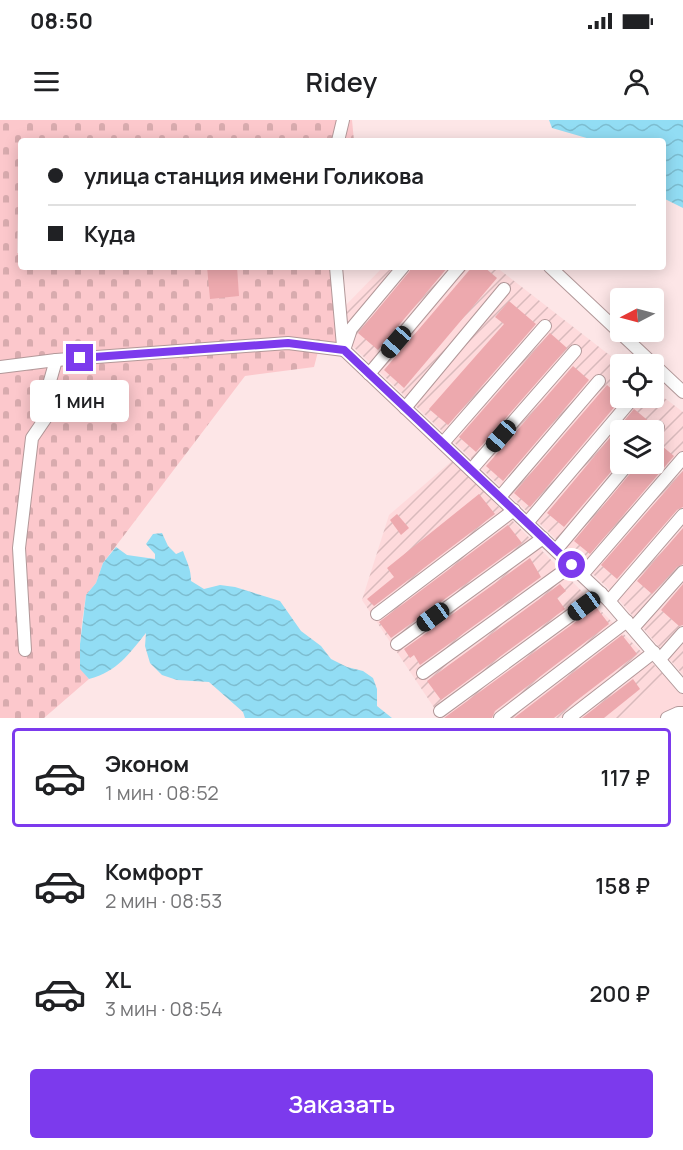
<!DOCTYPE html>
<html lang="ru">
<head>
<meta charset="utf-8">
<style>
	body { margin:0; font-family:Manrope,sans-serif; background:#f6f6f6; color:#202124; height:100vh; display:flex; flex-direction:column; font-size:22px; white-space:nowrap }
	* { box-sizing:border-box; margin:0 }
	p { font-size:20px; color:#757577 }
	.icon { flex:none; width:33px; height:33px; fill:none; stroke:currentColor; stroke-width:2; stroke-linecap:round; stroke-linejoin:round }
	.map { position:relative; height:598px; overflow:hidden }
	.drawer { display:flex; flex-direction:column; background:#fff; flex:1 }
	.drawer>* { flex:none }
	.banner { position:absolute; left:18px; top:18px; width:648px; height:132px; border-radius:6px; box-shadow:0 3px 15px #0003; display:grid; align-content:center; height:132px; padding:0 30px; background:#fff }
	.needle { width:39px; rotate:264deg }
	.controls { position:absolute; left:610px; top:168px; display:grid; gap:12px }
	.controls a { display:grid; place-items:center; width:54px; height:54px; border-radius:6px; background:#fff; box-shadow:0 3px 15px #0003; font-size:30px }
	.end { position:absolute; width:27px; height:27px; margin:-14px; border:8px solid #7c3aed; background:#fff; box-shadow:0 0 0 3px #fff }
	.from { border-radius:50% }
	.bubble { position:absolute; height:42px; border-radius:6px; background:#fff; box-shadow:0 3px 15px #0003; font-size:20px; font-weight:600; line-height:42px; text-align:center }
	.car { position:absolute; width:18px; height:36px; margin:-18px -9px; border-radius:8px; box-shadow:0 0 4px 2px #0007; background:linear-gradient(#222 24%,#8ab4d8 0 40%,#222 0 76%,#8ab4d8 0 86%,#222 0) }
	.banner b { display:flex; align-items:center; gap:21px; height:57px; font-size:22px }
	.banner b+b { border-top:2px solid #e0e0e0 }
	.banner i { width:15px; height:15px; background:#202124 }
	ul { padding:10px 0 0; list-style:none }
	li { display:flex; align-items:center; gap:18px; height:99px; margin:0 12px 9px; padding:0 18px; border:3px solid transparent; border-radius:6px }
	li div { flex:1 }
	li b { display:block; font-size:22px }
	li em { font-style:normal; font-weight:600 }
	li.current { border-color:#7c3aed }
	li>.icon { width:54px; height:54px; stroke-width:1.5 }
	.primary-button { display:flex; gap:12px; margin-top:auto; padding:12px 30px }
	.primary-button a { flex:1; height:69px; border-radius:6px; background:#7c3aed; color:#fff; font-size:24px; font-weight:600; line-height:69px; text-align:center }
	.status { display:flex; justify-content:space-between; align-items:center; height:42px; padding:0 30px; background:#fff; direction:ltr }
	.status svg { height:16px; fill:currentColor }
	header { display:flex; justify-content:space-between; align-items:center; height:78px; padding:0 30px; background:#fff; font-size:27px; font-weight:600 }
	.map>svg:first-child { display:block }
	.built { fill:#fedadc }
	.industrial { fill:url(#industrial-furrows); fill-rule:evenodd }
	.cemetery { fill:url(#cemetery-stones) }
	.water { fill:url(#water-waves) }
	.building { fill:#eda9ae }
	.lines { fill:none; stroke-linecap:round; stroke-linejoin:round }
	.minor-casing { stroke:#b29899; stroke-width:14 }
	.minor { stroke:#fff; stroke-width:12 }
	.route { stroke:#7c3aed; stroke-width:8 }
</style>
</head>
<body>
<div class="status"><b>08:50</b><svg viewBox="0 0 49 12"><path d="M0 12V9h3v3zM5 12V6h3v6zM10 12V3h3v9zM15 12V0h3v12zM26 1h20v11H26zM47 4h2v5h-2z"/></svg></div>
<header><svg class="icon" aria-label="menu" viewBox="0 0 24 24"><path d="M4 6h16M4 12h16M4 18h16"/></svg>Ridey<svg class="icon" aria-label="person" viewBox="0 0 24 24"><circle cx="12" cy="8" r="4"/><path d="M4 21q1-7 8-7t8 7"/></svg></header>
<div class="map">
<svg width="683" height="598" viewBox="0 0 683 598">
	<defs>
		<pattern id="industrial-furrows" width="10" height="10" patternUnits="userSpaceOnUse" patternTransform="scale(1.5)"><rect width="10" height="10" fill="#fedadc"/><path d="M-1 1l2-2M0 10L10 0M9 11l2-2" fill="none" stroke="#d9babc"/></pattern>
		<pattern id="cemetery-stones" width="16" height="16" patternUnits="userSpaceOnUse" patternTransform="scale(1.5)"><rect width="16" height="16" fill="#fcc8cc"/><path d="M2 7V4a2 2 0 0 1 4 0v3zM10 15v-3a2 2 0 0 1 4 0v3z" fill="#d8abae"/></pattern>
		<pattern id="water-waves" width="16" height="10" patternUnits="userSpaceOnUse" patternTransform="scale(1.5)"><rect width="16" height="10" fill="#92ddf4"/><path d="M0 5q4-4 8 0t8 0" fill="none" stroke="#7dbdd0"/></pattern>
	</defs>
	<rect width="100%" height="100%" fill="#fde6e7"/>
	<path class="built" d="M665 556 678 572 683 567V598H619Z"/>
	<g class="industrial">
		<path d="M383 147H496L621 244V278H654V270L683 292V555L614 474 348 222 344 187ZM621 310H654V344H621Z"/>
		<path d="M453 340 665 556 619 598H441L362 480 389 395Z"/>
	</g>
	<path class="cemetery" d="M0 0H352L354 21H21V91H18L17 133H21V147H342L348 222 320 224 314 247 245 256 103 443 96 463 86 475 82 502 80 524V548L89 559 44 598H0Z"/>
	<g class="water">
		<path d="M549 0H683V88L663 78V21H597L552 8Z"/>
		<path d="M162 413 168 426 176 434 183 431C187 443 191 448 191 461L204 469 220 465 235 467 280 481 301 511 321 526 331 539 347 547 363 551 373 558 377 569V586L392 598H245L243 592 209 562 177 560 162 555 150 543 145 526 146 513C128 535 118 551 89 559L80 549V524L86 475 96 463 103 443 116 427 127 435 155 439V434L146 424 153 414Z"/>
	</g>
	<g class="building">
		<path d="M207 147H237L239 176 210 179Z"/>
		<path d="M411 147H448L378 230 358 213 409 152Z"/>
		<path d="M472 147H484L497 158 404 268 384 250Z"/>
		<path d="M509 181 536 204 448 305 429 289 504 204 495 197Z"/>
		<path d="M550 213 567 228 476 332 459 317Z"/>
		<path d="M573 246 589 260 503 361 486 346Z"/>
		<path d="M607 265 622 278 530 387 514 373Z"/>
		<path d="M634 289 651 303 646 310H621V340L564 407 547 393Z"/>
		<path d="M654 321H656L674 336 590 434 574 421 638 344H654Z"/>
		<path d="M683 351V387L677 390 617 459 601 445Z"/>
		<path d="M479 374 495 394 374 486 367 479 394 457 387 448Z"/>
		<path d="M397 394 409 408 401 415 390 400Z"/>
		<path d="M508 405 522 423 391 518 379 502Z"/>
		<path d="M683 408V444L677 447 652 474 637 461Z"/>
		<path d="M530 438 541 457 420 545 414 535 410 538 404 529Z"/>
		<path d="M560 464 566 471 557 478 565 489 441 580 427 561Z"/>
		<path d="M683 464V505L679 506 661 490Z"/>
		<path d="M596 487 609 504 495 591 492 598H444Z"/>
		<path d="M622 515 637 534 554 598H514Z"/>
		<path d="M633 559 640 569 604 598H582Z"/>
	</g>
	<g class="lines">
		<g class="minor-casing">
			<g id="minor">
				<path d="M338 21 343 0"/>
				<path d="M336 147 343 226"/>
				<path d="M550 147 683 272"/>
				<path d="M344 230 609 481 683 567"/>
				<path d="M344 230 351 209 403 147"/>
				<path d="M0 247 56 240 288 223 344 230"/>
				<path d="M369 254 459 147"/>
				<path d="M405 288 504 169"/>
				<path d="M654 313 658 307"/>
				<path d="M443 323 545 206"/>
				<path d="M471 350 575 231"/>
				<path d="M500 377 599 261"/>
				<path d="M527 403 633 278"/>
				<path d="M556 430 628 344"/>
				<path d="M582 455 683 338"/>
				<path d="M609 481 683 395"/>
				<path d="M377 494 514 390"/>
				<path d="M633 508 683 452"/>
				<path d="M397 524 543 418"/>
				<path d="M25 530 19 428 32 318 47 296 50 261 56 240"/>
				<path d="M660 539 683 513"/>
				<path d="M423 553 572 445"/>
				<path d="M440 591 601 473"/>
				<path d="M500 598 627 501"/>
				<path d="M569 598 654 532"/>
				<path d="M667 598 678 593H683"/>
			</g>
		</g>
		<use href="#minor" class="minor"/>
	</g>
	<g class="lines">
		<path class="route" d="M80 238 288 223 344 230 572 445"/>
	</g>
</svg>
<div class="controls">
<a><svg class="needle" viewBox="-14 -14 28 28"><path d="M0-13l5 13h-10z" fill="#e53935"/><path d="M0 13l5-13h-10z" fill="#757577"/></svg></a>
<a><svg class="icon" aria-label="locate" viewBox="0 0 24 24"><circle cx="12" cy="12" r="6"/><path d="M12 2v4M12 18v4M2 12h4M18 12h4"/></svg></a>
<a><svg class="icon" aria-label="layers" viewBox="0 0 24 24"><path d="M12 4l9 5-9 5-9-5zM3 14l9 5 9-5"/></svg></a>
</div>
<i class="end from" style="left:572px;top:445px"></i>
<i class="end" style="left:80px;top:238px"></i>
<div class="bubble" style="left:30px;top:260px;width:99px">1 мин</div>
<i class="car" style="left:396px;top:222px;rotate:221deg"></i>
<i class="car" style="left:501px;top:316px;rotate:221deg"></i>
<i class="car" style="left:584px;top:486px;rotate:234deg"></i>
<i class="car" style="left:433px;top:497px;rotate:234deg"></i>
<div class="banner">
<b><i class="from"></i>улица станция имени Голикова</b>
<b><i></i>Куда</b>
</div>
</div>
<section class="drawer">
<ul>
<li class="current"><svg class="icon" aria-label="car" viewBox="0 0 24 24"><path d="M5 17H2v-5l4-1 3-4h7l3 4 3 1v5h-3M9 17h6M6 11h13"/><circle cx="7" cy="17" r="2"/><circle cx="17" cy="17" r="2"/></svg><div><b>Эконом</b><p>1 мин · 08:52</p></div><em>117 ₽</em></li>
<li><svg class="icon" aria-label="car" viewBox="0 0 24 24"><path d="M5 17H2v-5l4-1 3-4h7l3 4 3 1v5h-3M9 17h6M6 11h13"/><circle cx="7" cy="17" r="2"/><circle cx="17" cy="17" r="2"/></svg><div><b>Комфорт</b><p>2 мин · 08:53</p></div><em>158 ₽</em></li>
<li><svg class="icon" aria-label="car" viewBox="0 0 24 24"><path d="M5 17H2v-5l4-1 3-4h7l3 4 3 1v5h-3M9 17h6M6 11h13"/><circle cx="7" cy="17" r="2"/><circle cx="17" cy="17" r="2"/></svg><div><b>XL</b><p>3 мин · 08:54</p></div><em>200 ₽</em></li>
</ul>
<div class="primary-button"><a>Заказать</a></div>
</section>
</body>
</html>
